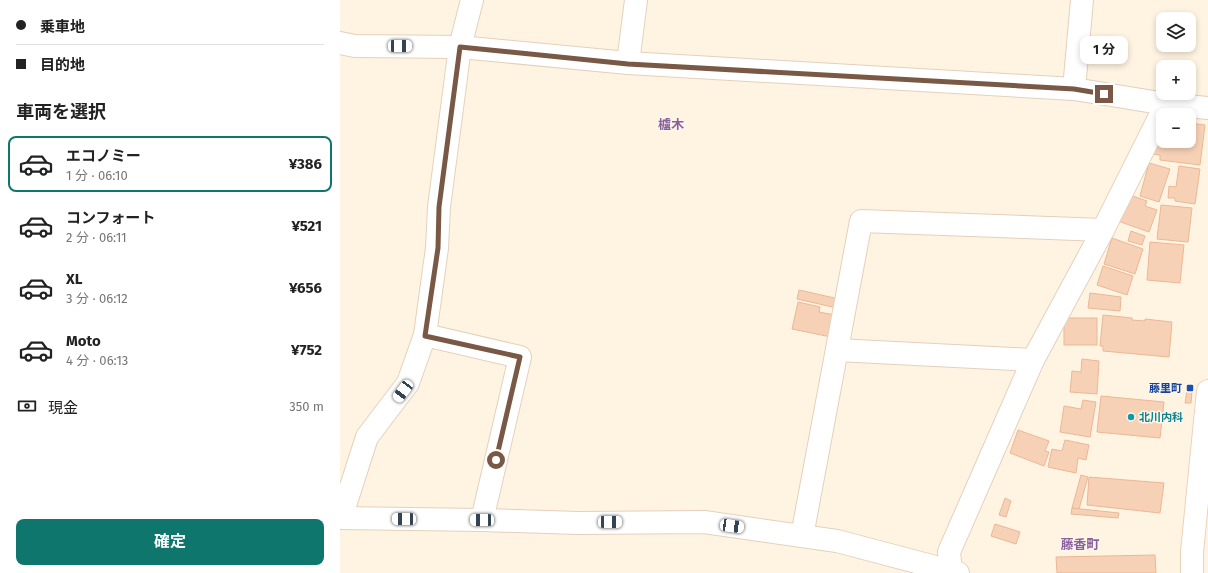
<!DOCTYPE html>
<html lang="ja">
<head>
<meta charset="utf-8">
<style>
	body { margin:0; font-family:"Fira Sans","Noto Sans JP",sans-serif; background:#f2f2f2; color:#222; height:100vh; display:flex; flex-direction:column; font-size:15px; white-space:nowrap }
	* { box-sizing:border-box; margin:0 }
	p { font-size:13px; color:#767676 }
	.icon { flex:none; width:22px; height:22px; fill:none; stroke:currentColor; stroke-width:2; stroke-linecap:round; stroke-linejoin:round }
	.map { position:relative; flex:1; overflow:hidden }
	.details { display:flex; flex-direction:column; background:#fff; width:340px }
	.details>* { flex:none }
	.guide { display:grid; align-content:center; height:88px; padding:0 16px; background:#fff }
	.buttons { position:absolute; left:816px; top:12px; display:grid; gap:8px }
	.buttons a { display:grid; place-items:center; width:40px; height:40px; border-radius:8px; background:#fff; box-shadow:0 2px 6px #0003; font-size:20px }
	.end { position:absolute; width:18px; height:18px; margin:-9px; border:5px solid #795845; background:#fff; box-shadow:0 0 0 2px #fff }
	.from { border-radius:50% }
	.bubble { position:absolute; height:28px; border-radius:8px; background:#fff; box-shadow:0 2px 6px #0003; font-size:13px; font-weight:700; line-height:28px; text-align:center }
	.car { position:absolute; width:12px; height:24px; margin:-12px -6px; border-radius:5px; box-shadow:0 0 3px 1px #0007; background:linear-gradient(#fff 24%,#345 0 40%,#fff 0 76%,#345 0 86%,#fff 0) }
	.guide b { display:flex; align-items:center; gap:14px; height:38px; font-size:15px }
	.guide b+b { border-top:1px solid #e0e0e0 }
	.guide i { width:10px; height:10px; background:#222 }
	ul { padding:0; list-style:none }
	li { display:flex; align-items:center; gap:12px; height:56px; margin:0 8px 6px; padding:0 8px; border:2px solid transparent; border-radius:8px }
	li div { flex:1 }
	li b { display:block; font-size:15px }
	li em { font-style:normal; font-weight:700 }
	li.active { border-color:#0f766e }
	li>.icon { width:36px; height:36px; stroke-width:1.5 }
	h2 { padding:0 16px; font-size:18px; line-height:48px }
	.pay { display:flex; align-items:center; gap:10px; height:44px; padding:0 16px; font-size:15px }
	.pay p { margin-inline-start:auto }
	.cta { display:flex; gap:8px; margin-top:auto; padding:8px 16px }
	.cta a { flex:1; height:46px; border-radius:8px; background:#0f766e; color:#fff; font-size:16px; font-weight:700; line-height:46px; text-align:center }
	main { display:flex; flex:1; min-height:0 }
	.map>svg:first-child { display:block }
	.building { fill:#f7d1b6; stroke:#ebb795 }
	.lines { fill:none; stroke-linecap:round; stroke-linejoin:round }
	.street-casing { stroke:#e4d0bc; stroke-width:24 }
	.secondary-casing { stroke:#ecd3bc; stroke-width:24 }
	.street { stroke:#fff; stroke-width:22 }
	.secondary { stroke:#fff; stroke-width:22 }
	.route { stroke:#795845; stroke-width:5 }
	.transit-dot { fill:#1a4fb4; stroke:#fff7ea; stroke-width:1.5 }
	.culture-dot { fill:#0f9aa8; stroke:#fff7ea; stroke-width:1.5 }
	.labels { text-anchor:middle; stroke-width:3; stroke-linejoin:round; paint-order:stroke }
	.transit-label { font-size:11px; font-weight:bold; fill:#164399; stroke:#fff7ea; text-anchor:end }
	.culture-label { font-size:11px; font-weight:bold; fill:#0d838f; stroke:#fff7ea; text-anchor:start }
	.quarter-label { font-size:13px; font-weight:bold; fill:#89609d; stroke:#fff7ea }
</style>
</head>
<body>
<main>
<section class="details">
<div class="guide">
<b><i class="from"></i>乗車地</b>
<b><i></i>目的地</b>
</div>
<h2>車両を選択</h2>
<ul>
<li class="active"><svg class="icon" aria-label="car" viewBox="0 0 24 24"><path d="M5 17H2v-5l4-1 3-4h7l3 4 3 1v5h-3M9 17h6M6 11h13"/><circle cx="7" cy="17" r="2"/><circle cx="17" cy="17" r="2"/></svg><div><b>エコノミー</b><p>1 分 · 06:10</p></div><em>¥386</em></li>
<li><svg class="icon" aria-label="car" viewBox="0 0 24 24"><path d="M5 17H2v-5l4-1 3-4h7l3 4 3 1v5h-3M9 17h6M6 11h13"/><circle cx="7" cy="17" r="2"/><circle cx="17" cy="17" r="2"/></svg><div><b>コンフォート</b><p>2 分 · 06:11</p></div><em>¥521</em></li>
<li><svg class="icon" aria-label="car" viewBox="0 0 24 24"><path d="M5 17H2v-5l4-1 3-4h7l3 4 3 1v5h-3M9 17h6M6 11h13"/><circle cx="7" cy="17" r="2"/><circle cx="17" cy="17" r="2"/></svg><div><b>XL</b><p>3 分 · 06:12</p></div><em>¥656</em></li>
<li><svg class="icon" aria-label="car" viewBox="0 0 24 24"><path d="M5 17H2v-5l4-1 3-4h7l3 4 3 1v5h-3M9 17h6M6 11h13"/><circle cx="7" cy="17" r="2"/><circle cx="17" cy="17" r="2"/></svg><div><b>Moto</b><p>4 分 · 06:13</p></div><em>¥752</em></li>
</ul>
<div class="pay"><svg class="icon" aria-label="cash" viewBox="0 0 24 24"><path d="M3 7h18v10H3z"/><circle cx="12" cy="12" r="2"/></svg>現金<p>350 m</p></div>
<div class="cta"><a>確定</a></div>
</section>
<div class="map">
<svg width="868" height="573" viewBox="0 0 868 573">
	<rect width="100%" height="100%" fill="#fff4e2"/>
	<g class="building">
		<path d="M849 123 865 125 860 165 820 160V155L813 154 815 138 821 139 823 125V141H849Z"/>
		<path d="M809 163 830 169 819 202 800 196Z"/>
		<path d="M839 166 860 169 855 204 835 201V198H828L829 186 836 187Z"/>
		<path d="M790 195 807 201 805 206 817 210 809 232 778 221Z"/>
		<path d="M821 205 852 208 848 242 817 239Z"/>
		<path d="M791 231 805 236 802 245 788 241Z"/>
		<path d="M772 238 803 249 795 274 764 264Z"/>
		<path d="M810 242 844 245 840 283 807 280Z"/>
		<path d="M763 266 793 276 787 295 757 285Z"/>
		<path d="M459 290 499 299 497 308 457 299Z"/>
		<path d="M750 293 781 297 780 311 748 308Z"/>
		<path d="M458 302 480 307 479 312 495 315 491 337 452 329Z"/>
		<path d="M763 315 792 318V320L805 321V319L832 322 829 357 763 351V346H760Z"/>
		<rect x="724" y="318" width="33" height="27"/>
		<path d="M742 359 759 361 757 394 730 392 732 371 741 372Z"/>
		<path d="M847 390 852 391 851 403H845Z"/>
		<path d="M761 396 824 402 820 438 757 432Z"/>
		<path d="M743 400 756 402 750 437 720 432 724 406 741 409Z"/>
		<path d="M678 430 709 441 705 451 709 452 704 466 670 453Z"/>
		<path d="M725 440 749 445 746 460 738 458 736 473 708 467 712 449 722 451Z"/>
		<path d="M741 475 748 477 739 509 732 508Z"/>
		<path d="M749 477 824 483 820 513 747 505Z"/>
		<path d="M665 498 671 501 666 517 659 515Z"/>
		<path d="M732 508 779 513 778 518 731 514Z"/>
		<path d="M655 524 680 532 676 544 651 536Z"/>
		<path d="M815 555 816 573H717L716 557Z"/>
	</g>
	<g class="lines">
		<g class="street-casing">
			<g id="street">
				<path d="M0 43 15 46 120 47 288 63 734 89 826 104 868 108"/>
				<path d="M288 63 296 0"/>
				<path d="M734 89 742 0"/>
				<path d="M85 335 180 357 142 520"/>
				<path d="M497 350 693 360"/>
				<path d="M0 518 142 520 238 523 364 522 497 541 618 573"/>
				<path d="M1 518 27 437 68 383 85 335 97 248 99 207 120 47 132 0"/>
				<path d="M462 536 521 221 763 230"/>
				<path d="M610 573 611 571 609 552 693 360 763 230 826 104"/>
			</g>
		</g>
		<g class="secondary-casing">
			<path id="secondary" d="M852 573V552L868 391"/>
		</g>
		<use href="#street" class="street"/>
		<use href="#secondary" class="secondary"/>
	</g>
	<g class="lines">
		<path class="route" d="M156 460 180 357 85 336 98 248 99 207 120 47 288 64 734 89 764 94"/>
	</g>
	<rect class="transit-dot" x="846" y="384" width="8" height="8" rx="2"/>
	<circle class="culture-dot" cx="791" cy="417" r="4"/>
	<g class="labels">
		<g class="transit-label">
			<text x="842" y="392">藤里町</text>
		</g>
		<g class="culture-label">
			<text x="799" y="421">北川内科</text>
		</g>
		<g class="quarter-label">
			<text x="331" y="129">櫨木</text>
			<text x="740" y="549">藤香町</text>
		</g>
	</g>
</svg>
<div class="buttons">
<a><svg class="icon" aria-label="layers" viewBox="0 0 24 24"><path d="M12 4l9 5-9 5-9-5zM3 14l9 5 9-5"/></svg></a>
<a>+</a>
<a>−</a>
</div>
<i class="end from" style="left:156px;top:460px"></i>
<i class="end" style="left:764px;top:94px"></i>
<div class="bubble" style="left:740px;top:36px;width:48px">1 分</div>
<i class="car" style="left:60px;top:46px;rotate:90deg"></i>
<i class="car" style="left:63px;top:391px;rotate:217deg"></i>
<i class="car" style="left:64px;top:519px;rotate:271deg"></i>
<i class="car" style="left:142px;top:520px;rotate:271deg"></i>
<i class="car" style="left:270px;top:522px;rotate:90deg"></i>
<i class="car" style="left:392px;top:526px;rotate:98deg"></i>
</div>
</main>
</body>
</html>
